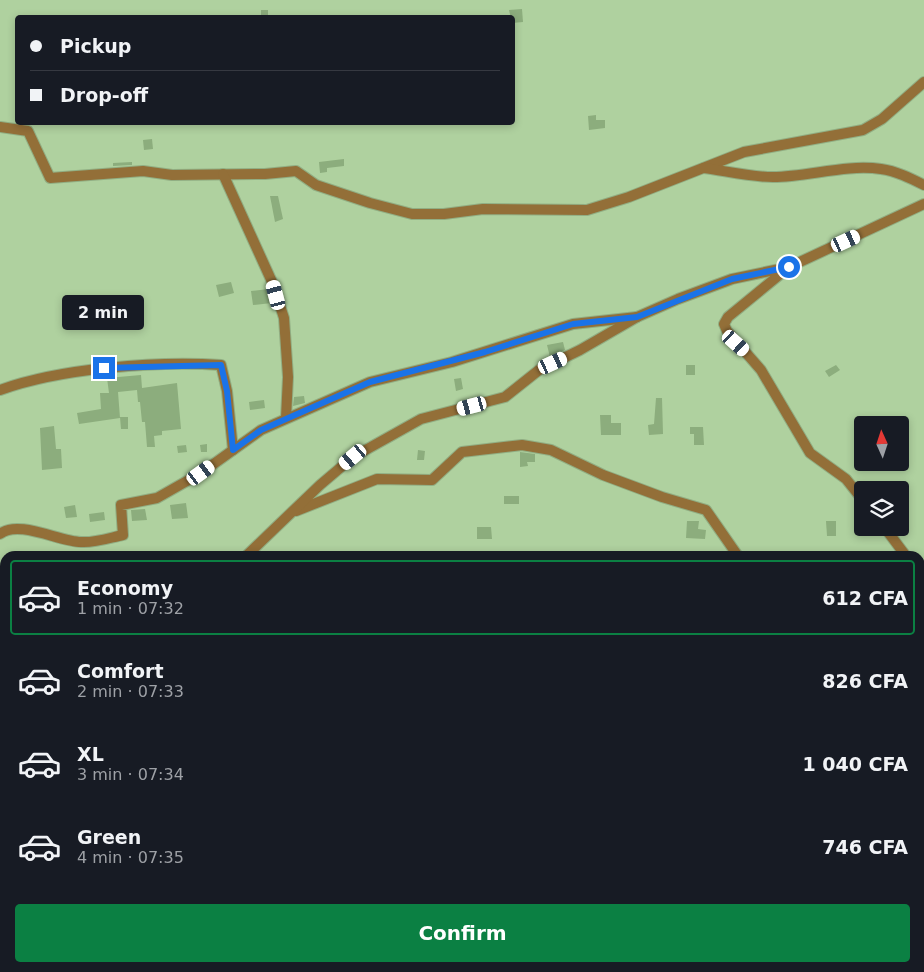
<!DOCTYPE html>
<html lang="en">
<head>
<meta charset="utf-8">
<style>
	body { margin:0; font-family:"DejaVu Sans",sans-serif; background:#20242c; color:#f1f3f6; height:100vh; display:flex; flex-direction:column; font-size:19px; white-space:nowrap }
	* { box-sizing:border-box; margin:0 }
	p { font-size:16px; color:#9ea1a6 }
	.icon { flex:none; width:28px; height:28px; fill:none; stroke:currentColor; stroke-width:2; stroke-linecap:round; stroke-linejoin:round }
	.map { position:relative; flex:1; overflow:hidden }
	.sheet { position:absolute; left:0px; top:551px; width:925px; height:421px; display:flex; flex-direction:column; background:#171b24; border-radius:15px 15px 0 0; box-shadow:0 2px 8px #0003 }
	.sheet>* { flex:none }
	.banner { position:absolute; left:15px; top:15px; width:500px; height:110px; border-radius:5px; box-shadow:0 2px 8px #0003; display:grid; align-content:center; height:110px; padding:0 15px; background:#171b24 }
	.needle { width:32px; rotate:357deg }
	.buttons { position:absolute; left:854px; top:416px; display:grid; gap:10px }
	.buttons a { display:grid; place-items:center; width:55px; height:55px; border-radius:5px; background:#171b24; box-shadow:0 2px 8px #0003; font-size:25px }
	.end { position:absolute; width:22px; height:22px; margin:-11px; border:6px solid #1a73e8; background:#fff; box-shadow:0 0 0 2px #fff }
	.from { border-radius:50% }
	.bubble { position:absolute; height:35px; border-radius:5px; background:#171b24; box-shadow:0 2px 8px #0003; font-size:16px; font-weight:700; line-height:35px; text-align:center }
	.car { position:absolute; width:15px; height:30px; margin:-15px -8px; border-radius:6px; box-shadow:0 0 4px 1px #0007; background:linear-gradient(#fff 24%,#345 0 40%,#fff 0 76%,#345 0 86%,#fff 0) }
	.banner b { display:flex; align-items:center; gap:18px; height:48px; font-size:19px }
	.banner b+b { border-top:1px solid #363941 }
	.banner i { width:12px; height:12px; background:#f1f3f6 }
	ul { padding:9px 0 0; list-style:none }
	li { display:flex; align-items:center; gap:15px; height:75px; margin:0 10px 8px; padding:0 5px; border:2px solid transparent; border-radius:5px }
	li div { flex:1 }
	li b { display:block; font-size:19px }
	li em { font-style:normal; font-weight:700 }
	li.selected { border-color:#0b8043 }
	li>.icon { width:45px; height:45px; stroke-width:1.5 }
	.cta { display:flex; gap:10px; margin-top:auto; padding:10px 15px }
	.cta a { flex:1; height:58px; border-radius:5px; background:#0b8043; color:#fff; font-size:20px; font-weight:700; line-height:58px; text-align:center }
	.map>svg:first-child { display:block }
	.building { fill:#8cad7d }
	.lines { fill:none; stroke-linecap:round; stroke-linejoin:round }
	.minor-casing { stroke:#91ae83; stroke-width:12 }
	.minor { stroke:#936f38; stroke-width:10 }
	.route { stroke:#1a73e8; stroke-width:6 }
</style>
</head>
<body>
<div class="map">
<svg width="924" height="972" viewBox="0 0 924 972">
	<rect width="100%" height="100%" fill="#afd19f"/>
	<g class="building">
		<path d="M522 9 523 22 512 23 509 10Z"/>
		<rect x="261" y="10" width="7" height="8"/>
		<path d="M596 115V120H605V128L589 130 588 116Z"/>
		<path d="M152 139 153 149 144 150 143 140Z"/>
		<path d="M344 159V166L327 168V172L320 173 319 162Z"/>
		<path d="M132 162V165L113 166V163Z"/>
		<path d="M270 196H278L283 219 275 222Z"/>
		<path d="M231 282 234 293 219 297 216 285Z"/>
		<path d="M268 289 272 303 253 305 251 291Z"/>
		<path d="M563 342 565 350 550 357 547 345Z"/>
		<rect x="686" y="365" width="9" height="10"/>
		<path d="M836 365 840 370 829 377 825 371Z"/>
		<path d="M141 375 142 388 177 383 181 429 162 431V435L154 436 155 447H147L145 422H142L140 402H138L137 390 118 392 120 418 79 424 77 413 101 409 100 393H109L107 378Z"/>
		<path d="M461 378 463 389 456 391 454 379Z"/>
		<path d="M304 396 305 403 293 406 294 397Z"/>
		<path d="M656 398H662L663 434 649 435 648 425 654 424Z"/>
		<path d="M264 400 265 408 250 410 249 402Z"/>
		<path d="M600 415H611V423H621V435H601Z"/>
		<path d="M120 417H128V429H121Z"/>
		<path d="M54 426 56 449H61L62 468 42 470 40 428Z"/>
		<path d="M690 427H703L704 445H694V434H690Z"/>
		<path d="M207 444V452H201L200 445Z"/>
		<path d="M186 445 187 452 178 453 177 446Z"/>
		<path d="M418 450 425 451 424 460H417Z"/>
		<path d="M520 452 535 454V462H527L528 466 520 467Z"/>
		<rect x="504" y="496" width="15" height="8"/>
		<path d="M186 503 188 518 172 519 170 505Z"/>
		<path d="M75 505 77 517 66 518 64 507Z"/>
		<path d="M145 509 147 520 132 521 131 510Z"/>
		<path d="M104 512 105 520 90 522 89 514Z"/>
		<path d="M687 521H699L698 529 706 530 705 539 686 538Z"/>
		<path d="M826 521H836V536H827Z"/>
		<path d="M477 527H491L492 539H477Z"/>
	</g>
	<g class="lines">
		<g class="minor-casing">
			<g id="minor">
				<path d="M0 127 28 131 50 178 143 171 172 175 265 174 296 171 316 185 370 203 412 214H444L483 209 587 210 629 197 744 152 863 130 882 119 924 82"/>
				<path d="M704 168C726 171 750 177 773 177 808 177 845 164 881 169 896 171 910 178 924 185"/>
				<path d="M223 174 273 284 284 318 288 377 286 418"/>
				<path d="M0 390C61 368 156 361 221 365L227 391 233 450"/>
				<path d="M862 499 846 479 810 453 761 370 727 331 724 324 728 317 789 267 924 204"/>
				<path d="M296 511 377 479 432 480 462 452 522 445 551 450 603 475 662 497 706 510 738 556"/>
				<path d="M885 528 906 556"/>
				<path d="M0 534C18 519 60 542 81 542 95 543 109 538 123 535L121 505 157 498 201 473 261 430 370 382 452 362 573 324 637 317"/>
				<path d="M246 556 320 485 353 457 421 419 505 397 539 370 580 350 637 317 678 299 732 279 789 267"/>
				<path d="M920 580 924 587"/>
				<path d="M0 678 5 684"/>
				<path d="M0 700 5 699"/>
				<path d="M0 829 5 824"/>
				<path d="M0 894 5 893"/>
				<path d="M920 935 924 941"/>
				<path d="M540 968 548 972"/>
				<path d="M701 972 706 968"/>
			</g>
		</g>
		<use href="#minor" class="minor"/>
	</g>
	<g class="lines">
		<path class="route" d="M104 368 221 365 227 391 233 450 261 430 370 382 485 352 573 324 637 317 732 279 789 267"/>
	</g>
</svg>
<div class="buttons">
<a><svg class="needle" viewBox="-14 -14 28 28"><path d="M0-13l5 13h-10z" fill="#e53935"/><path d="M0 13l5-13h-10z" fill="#9ea1a6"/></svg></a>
<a><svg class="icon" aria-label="layers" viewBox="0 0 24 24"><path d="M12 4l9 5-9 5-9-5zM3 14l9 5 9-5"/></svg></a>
</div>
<i class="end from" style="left:789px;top:267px"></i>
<i class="end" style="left:104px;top:368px"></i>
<div class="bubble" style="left:62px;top:295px;width:82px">2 min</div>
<i class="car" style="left:846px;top:241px;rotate:65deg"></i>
<i class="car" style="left:276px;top:295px;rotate:345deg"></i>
<i class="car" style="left:736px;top:343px;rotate:132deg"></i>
<i class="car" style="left:553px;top:363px;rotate:65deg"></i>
<i class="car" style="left:472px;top:406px;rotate:255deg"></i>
<i class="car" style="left:353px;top:457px;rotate:230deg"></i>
<i class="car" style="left:201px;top:473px;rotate:54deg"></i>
<div class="banner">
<b><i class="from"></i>Pickup</b>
<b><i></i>Drop-off</b>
</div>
<section class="sheet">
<ul>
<li class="selected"><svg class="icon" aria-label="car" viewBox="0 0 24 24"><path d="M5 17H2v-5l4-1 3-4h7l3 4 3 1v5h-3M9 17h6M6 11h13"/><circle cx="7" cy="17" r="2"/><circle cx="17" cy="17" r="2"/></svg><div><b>Economy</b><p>1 min · 07:32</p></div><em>612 CFA</em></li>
<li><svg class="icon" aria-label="car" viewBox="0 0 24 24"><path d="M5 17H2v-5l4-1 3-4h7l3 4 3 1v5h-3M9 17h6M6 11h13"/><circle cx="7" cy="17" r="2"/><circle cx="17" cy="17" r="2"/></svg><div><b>Comfort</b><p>2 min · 07:33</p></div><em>826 CFA</em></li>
<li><svg class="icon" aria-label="car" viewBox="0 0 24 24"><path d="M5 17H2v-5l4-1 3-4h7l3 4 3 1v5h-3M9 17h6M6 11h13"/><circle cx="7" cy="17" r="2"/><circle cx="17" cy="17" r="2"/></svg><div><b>XL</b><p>3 min · 07:34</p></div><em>1 040 CFA</em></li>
<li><svg class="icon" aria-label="car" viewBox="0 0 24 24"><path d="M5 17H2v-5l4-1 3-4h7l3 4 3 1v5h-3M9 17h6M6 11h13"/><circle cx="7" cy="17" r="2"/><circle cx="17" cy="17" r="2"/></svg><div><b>Green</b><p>4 min · 07:35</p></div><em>746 CFA</em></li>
</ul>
<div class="cta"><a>Confirm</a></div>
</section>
</div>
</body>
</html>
